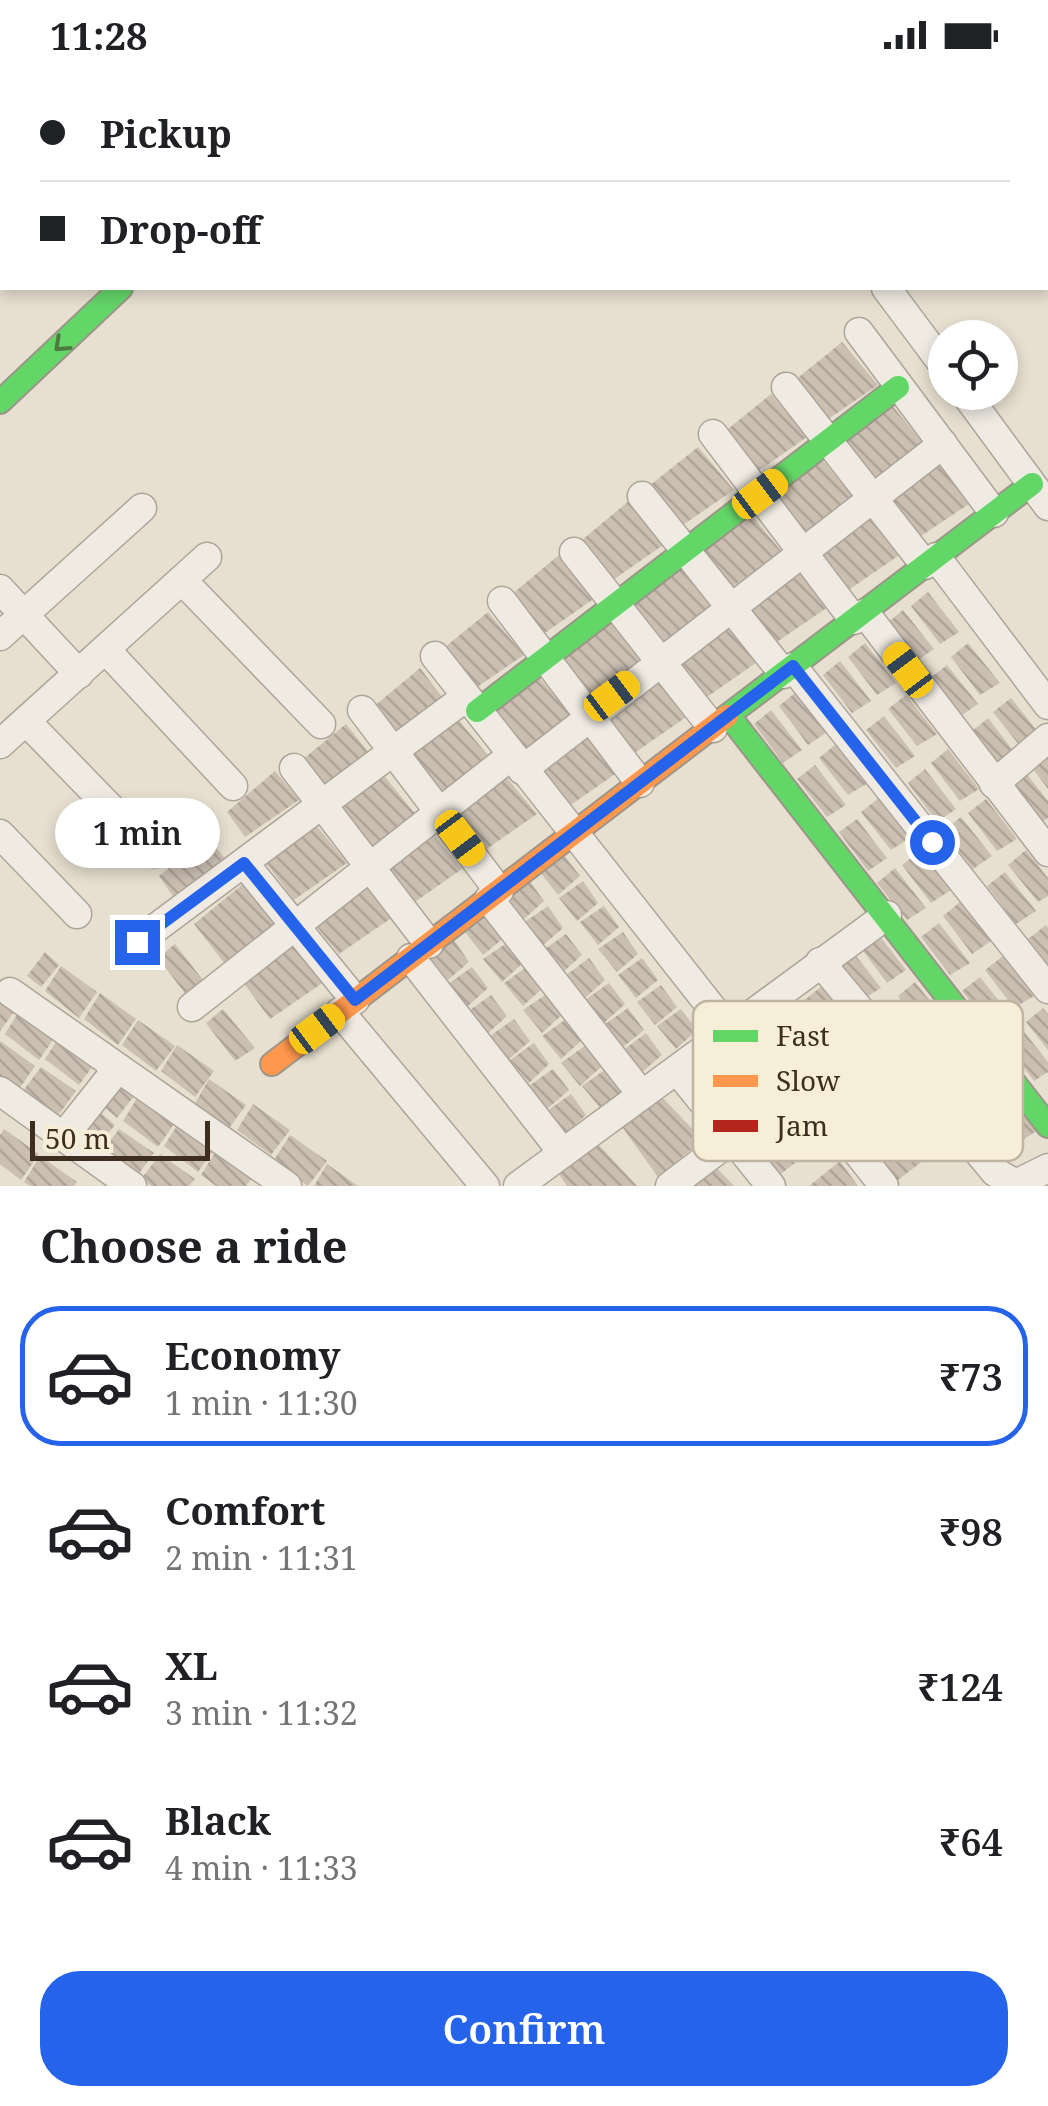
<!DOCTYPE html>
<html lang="en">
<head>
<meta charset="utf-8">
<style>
	body { margin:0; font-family:"Noto Serif",serif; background:#f2f2f2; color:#202124; height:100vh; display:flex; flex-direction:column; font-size:38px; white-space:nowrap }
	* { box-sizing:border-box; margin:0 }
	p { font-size:32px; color:#757577 }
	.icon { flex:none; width:55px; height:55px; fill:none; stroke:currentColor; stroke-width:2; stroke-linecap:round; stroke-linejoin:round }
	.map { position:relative; height:1116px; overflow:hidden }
	.drawer { display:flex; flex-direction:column; background:#fff; flex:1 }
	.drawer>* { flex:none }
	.top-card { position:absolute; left:0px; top:0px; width:1050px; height:220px; box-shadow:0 5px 15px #0003; display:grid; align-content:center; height:220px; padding:0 40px; background:#fff }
	.fabs { position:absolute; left:928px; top:250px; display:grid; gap:20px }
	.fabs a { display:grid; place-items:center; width:90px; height:90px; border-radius:50%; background:#fff; box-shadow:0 5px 15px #0003; font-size:50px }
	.scale { position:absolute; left:30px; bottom:25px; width:180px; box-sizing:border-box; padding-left:10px; border:5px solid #3d2e20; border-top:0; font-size:28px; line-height:35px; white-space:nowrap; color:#3d2e20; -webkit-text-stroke:8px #f7eed8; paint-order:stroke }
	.end { position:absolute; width:45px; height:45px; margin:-22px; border:12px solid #2563eb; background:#fff; box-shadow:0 0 0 5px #fff }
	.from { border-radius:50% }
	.bubble { position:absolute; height:70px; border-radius:35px; background:#fff; box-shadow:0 5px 15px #0003; font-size:32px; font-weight:600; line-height:70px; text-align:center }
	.car { position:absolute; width:30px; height:60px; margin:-30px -15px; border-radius:12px; box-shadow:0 0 8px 2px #0007; background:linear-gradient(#f5c518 24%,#345 0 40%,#f5c518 0 76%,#345 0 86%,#f5c518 0) }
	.top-card b { display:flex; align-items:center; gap:35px; height:95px; font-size:38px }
	.top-card b+b { border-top:2px solid #e0e0e0 }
	.top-card i { width:25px; height:25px; background:#202124 }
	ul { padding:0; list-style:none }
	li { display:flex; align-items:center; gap:30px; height:140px; margin:0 20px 15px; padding:0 20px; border:5px solid transparent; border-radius:40px }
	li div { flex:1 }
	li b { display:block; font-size:38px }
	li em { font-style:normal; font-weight:600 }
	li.on { border-color:#2563eb }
	li>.icon { width:90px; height:90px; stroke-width:1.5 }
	h2 { padding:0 40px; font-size:45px; line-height:120px }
	.button { display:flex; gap:20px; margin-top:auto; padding:20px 40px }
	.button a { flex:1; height:115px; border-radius:40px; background:#2563eb; color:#fff; font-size:40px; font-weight:600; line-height:115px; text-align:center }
	.status { display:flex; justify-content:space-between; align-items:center; height:70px; padding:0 50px; background:#fff; direction:ltr }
	.status svg { height:28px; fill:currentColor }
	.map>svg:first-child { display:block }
	.building { fill:url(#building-back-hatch) }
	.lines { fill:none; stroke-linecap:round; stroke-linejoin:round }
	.street-casing { stroke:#ada599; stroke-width:31 }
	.fast-casing { stroke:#9c958a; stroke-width:26 }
	.slow-casing { stroke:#9c958a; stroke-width:26 }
	.jam-casing { stroke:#9c958a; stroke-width:26 }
	.street { stroke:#efebe3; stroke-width:28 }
	.fast { stroke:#63d668; stroke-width:22 }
	.slow { stroke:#ff974d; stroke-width:22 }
	.jam { stroke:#b3261e; stroke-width:22 }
	.oneway { stroke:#4e7a40 }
	.route { stroke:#2563eb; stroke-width:12 }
	.key { fill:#f7eed8; stroke:#bfb4a1; stroke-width:2.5 }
	.key-label { font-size:28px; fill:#3d2e20 }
</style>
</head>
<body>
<div class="status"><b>11:28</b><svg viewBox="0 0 49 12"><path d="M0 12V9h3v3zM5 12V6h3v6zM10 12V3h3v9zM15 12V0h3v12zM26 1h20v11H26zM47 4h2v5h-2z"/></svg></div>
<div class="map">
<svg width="1048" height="1116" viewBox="0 0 1048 1116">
	<defs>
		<pattern id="building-back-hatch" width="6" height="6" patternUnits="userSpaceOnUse" patternTransform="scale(2.5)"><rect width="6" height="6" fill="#cbbfb2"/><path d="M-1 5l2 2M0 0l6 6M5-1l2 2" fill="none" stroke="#afa499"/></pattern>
	</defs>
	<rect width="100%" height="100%" fill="#e7e0d1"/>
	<g class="building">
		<path d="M842 272 878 315 824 352 794 311Z"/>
		<path d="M771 324 807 367 754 404 723 363Z"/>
		<path d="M891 334 926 377 873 414 842 374Z"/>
		<path d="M698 377 734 420 680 457 649 416Z"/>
		<path d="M819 386 855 429 802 466 771 426Z"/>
		<path d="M936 388 972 432 918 468 887 428Z"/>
		<path d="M630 430 666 473 613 510 582 470Z"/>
		<path d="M747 439 782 482 729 519 698 479Z"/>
		<path d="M865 441 901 484 847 521 816 480Z"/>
		<path d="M559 485 595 528 542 565 511 525Z"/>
		<path d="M679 493 715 536 662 573 630 533Z"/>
		<path d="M792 494 828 537 774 574 743 533Z"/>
		<path d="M928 522 959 562 940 574 911 536Z"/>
		<path d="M903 540 934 579 915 592 886 554Z"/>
		<path d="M488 542 524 585 470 622 440 581Z"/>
		<path d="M724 547 760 590 707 627 676 587Z"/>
		<path d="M608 548 644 591 591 628 559 588Z"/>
		<path d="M865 573 896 613 877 625 848 587Z"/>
		<path d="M968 573 1000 613 980 625 951 587Z"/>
		<path d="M840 591 871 631 852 643 823 605Z"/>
		<path d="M947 595 978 634 959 647 929 609Z"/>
		<path d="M420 598 443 628 390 664 372 638Z"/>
		<path d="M653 602 689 645 636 682 605 642Z"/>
		<path d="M537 605 573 648 519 685 488 644Z"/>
		<path d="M796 622 827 662 808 675 779 636Z"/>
		<path d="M906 625 937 664 917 676 888 639Z"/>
		<path d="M1011 628 1042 667 1023 680 993 642Z"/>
		<path d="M771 640 802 680 783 693 754 654Z"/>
		<path d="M884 646 915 686 896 698 866 660Z"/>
		<path d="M456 647 492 690 438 727 407 686Z"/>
		<path d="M988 648 1019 688 1000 700 971 662Z"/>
		<path d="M346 654 369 683 315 720 297 694Z"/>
		<path d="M582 659 618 702 565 739 533 698Z"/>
		<path d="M836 674 868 713 848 725 819 688Z"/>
		<path d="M948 679 979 719 960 731 931 693Z"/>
		<path d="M1048 687V719L1033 699Z"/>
		<path d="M815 695 846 735 827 747 797 709Z"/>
		<path d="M925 699 956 739 937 752 908 713Z"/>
		<path d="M275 701 299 730 245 767 227 742Z"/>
		<path d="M501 701 537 744 484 781 452 741Z"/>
		<path d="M381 702 417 746 364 783 333 742Z"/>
		<path d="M1026 703 1048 731V748L1037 755 1008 717Z"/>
		<path d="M879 728 910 768 891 780 861 742Z"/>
		<path d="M986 729 1017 769 997 781 968 743Z"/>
		<path d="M961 747 992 786 973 799 943 761Z"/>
		<path d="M857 749 887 788 868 801 839 762Z"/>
		<path d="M312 750 347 793 294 830 263 789Z"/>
		<path d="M426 756 462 799 409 836 378 796Z"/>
		<path d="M207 766 230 795 177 832 159 806Z"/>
		<path d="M1026 780 1048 808V826L1038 832 1008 795Z"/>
		<path d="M920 781 951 820 931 833 902 795Z"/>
		<path d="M564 785 580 806 558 825 540 802Z"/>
		<path d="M895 798 926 838 907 850 877 813Z"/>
		<path d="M1005 802 1036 841 1016 854 987 816Z"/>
		<path d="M529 810 544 831 523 850 505 827Z"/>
		<path d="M360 811 393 847 339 884 311 850Z"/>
		<path d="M583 811 598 833 577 851 559 828Z"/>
		<path d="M243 814 279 858 225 894 194 854Z"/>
		<path d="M960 832 991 871 972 884 943 846Z"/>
		<path d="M548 836 563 858 542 876 523 853Z"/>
		<path d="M604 836 619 857 598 875 580 852Z"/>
		<path d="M489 845 505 867 483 885 465 862Z"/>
		<path d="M939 853 970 893 950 905 921 867Z"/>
		<path d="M1046 855 1048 858V895L1028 869Z"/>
		<path d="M875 860 906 900 887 913 858 874Z"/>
		<path d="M623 862 638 884 617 902 598 879Z"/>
		<path d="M566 864 582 885 561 904 542 881Z"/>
		<path d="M288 869 324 912 270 949 240 908Z"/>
		<path d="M454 870 469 892 448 910 429 887Z"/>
		<path d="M508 872 523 893 502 912 483 889Z"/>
		<path d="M175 874 206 914 187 926 158 888Z"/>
		<path d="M850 878 881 918 862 930 833 892Z"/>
		<path d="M45 882 59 895 41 917 27 906Z"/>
		<path d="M1003 886 1034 926 1014 938 985 900Z"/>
		<path d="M589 888 605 910 584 929 565 906Z"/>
		<path d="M642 888 658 910 636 928 618 905Z"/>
		<path d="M61 896 97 922 79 948 45 921Z"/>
		<path d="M528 896 544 917 523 936 504 913Z"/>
		<path d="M472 897 488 918 467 937 448 914Z"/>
		<path d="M980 907 1011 946 992 959 962 921Z"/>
		<path d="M915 912 946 951 927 964 898 926Z"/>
		<path d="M609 913 625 934 604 953 585 930Z"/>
		<path d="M661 915 677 937 655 955 637 932Z"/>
		<path d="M822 916 852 957 803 995 771 957Z"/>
		<path d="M100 923 136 949 118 975 84 949Z"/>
		<path d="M548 923 563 944 542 963 523 940Z"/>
		<path d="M491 925 507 946 486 965 467 942Z"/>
		<path d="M0 930 17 938 0 961Z"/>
		<path d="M21 938 57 964 39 990 5 964Z"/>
		<path d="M628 938 644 960 622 978 604 955Z"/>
		<path d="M1043 938 1048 944V980L1026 952Z"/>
		<path d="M223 939 255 978 235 991 206 953Z"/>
		<path d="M681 939 697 960 676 979 657 956Z"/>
		<path d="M514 949 530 971 509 989 490 966Z"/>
		<path d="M566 949 582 970 561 989 542 966Z"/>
		<path d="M138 950 175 976 156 1001 122 975Z"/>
		<path d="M1022 959 1048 992V1002L1034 1011 1005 973Z"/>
		<path d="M646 963 662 985 641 1003 622 981Z"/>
		<path d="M61 964 98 989 79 1015 45 989Z"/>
		<path d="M742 967 773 1009 723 1047 691 1009Z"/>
		<path d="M0 971 35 996 17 1022 0 1009Z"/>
		<path d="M534 973 549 994 529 1013 510 990Z"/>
		<path d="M177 975 214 1001 195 1027 161 1001Z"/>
		<path d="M586 975 601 997 580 1016 561 993Z"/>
		<path d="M41 997 76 1021 57 1047 23 1021Z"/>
		<path d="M553 999 569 1020 547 1039 529 1016Z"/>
		<path d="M606 999 622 1021 601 1039 582 1016Z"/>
		<path d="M209 1009 246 1035 227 1061 194 1035Z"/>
		<path d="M120 1012 135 1025 117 1048 103 1036Z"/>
		<path d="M1007 1021 1038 1060 1018 1073 989 1035Z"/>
		<path d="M571 1024 586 1045 565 1064 547 1041Z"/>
		<path d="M659 1024 703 1070 658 1107 620 1054Z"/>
		<path d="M139 1025 176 1051 158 1077 123 1051Z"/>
		<path d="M792 1030 822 1072 773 1110 741 1071Z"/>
		<path d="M253 1034 290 1060 271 1085 237 1060Z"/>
		<path d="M912 1034 942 1076 893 1114 861 1075Z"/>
		<path d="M984 1041 1015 1081 996 1093 967 1055Z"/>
		<path d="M100 1042 115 1055 97 1077 83 1066Z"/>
		<path d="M180 1051 216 1077 198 1102 164 1076Z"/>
		<path d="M4 1059 39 1084 21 1110 0 1094V1065Z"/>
		<path d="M119 1059 154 1083 135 1109 101 1083Z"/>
		<path d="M290 1065 327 1091 308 1116 274 1090Z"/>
		<path d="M599 1075 637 1116H567L559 1104Z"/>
		<path d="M217 1079 254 1105 246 1116H216L201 1105Z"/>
		<path d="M160 1084 195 1109 189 1116H151L142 1108Z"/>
		<path d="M40 1086 77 1112 74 1116H30L24 1112Z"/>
		<path d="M840 1091 858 1116H809Z"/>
		<path d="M327 1094 358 1116H314Z"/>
		<path d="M714 1095 734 1116H687Z"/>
	</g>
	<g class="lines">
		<g class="street-casing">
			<g id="street">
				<path d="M723 0 725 2"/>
				<path d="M868 0 870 2"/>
				<path d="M999 0 1001 2"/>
				<path d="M764 2 768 0"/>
				<path d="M886 218 945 297"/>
				<path d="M859 262 994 443"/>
				<path d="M786 317 925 495"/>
				<path d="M964 322 1048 436"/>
				<path d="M713 364 854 550"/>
				<path d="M642 426 784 604"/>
				<path d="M574 482 713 658"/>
				<path d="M936 487 1048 635"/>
				<path d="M182 510 321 654"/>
				<path d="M0 519 79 604"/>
				<path d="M502 531 640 713"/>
				<path d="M865 543 1048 782"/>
				<path d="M0 566 142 438"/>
				<path d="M106 580 233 716"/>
				<path d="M435 586 730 961"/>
				<path d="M793 597 1048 919"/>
				<path d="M362 640 499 821"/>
				<path d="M26 651 154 783"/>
				<path d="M0 674 207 487"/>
				<path d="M294 698 429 874"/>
				<path d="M522 700 943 374"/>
				<path d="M994 714 1048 668"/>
				<path d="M0 764 77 844"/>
				<path d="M244 793 355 930"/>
				<path d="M489 829 642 1025"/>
				<path d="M137 872 466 627"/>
				<path d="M411 888 563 1083"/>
				<path d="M820 892 995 1102 1016 1114 1048 1098"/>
				<path d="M10 922 287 1116"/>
				<path d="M192 937 511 686"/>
				<path d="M340 942 485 1116"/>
				<path d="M749 946 884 1116"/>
				<path d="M677 1000 771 1116"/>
				<path d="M0 1021 132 1116"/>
				<path d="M64 1066 118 998"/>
				<path d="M518 1116 887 845"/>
				<path d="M670 1116 732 1069"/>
			</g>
		</g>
		<g class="fast-casing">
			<g id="fast">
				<path d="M0 332 121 218"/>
				<path d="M477 641 898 317"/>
				<path d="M727 646 1032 414"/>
				<path d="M729 646 1048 1056"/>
			</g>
		</g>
		<g class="slow-casing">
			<path id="slow" d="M272 994 727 646"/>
		</g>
		<g class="jam-casing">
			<g id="jam">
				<path d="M312 2 315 0"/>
				<path d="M349 2 351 0"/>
			</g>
		</g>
		<use href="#street" class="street"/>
		<use href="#fast" class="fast"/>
		<use href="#slow" class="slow"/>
		<use href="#jam" class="jam"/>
	</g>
	<defs><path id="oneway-chevron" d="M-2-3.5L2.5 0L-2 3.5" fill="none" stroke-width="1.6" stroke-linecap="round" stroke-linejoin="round" transform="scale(2.5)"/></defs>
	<use class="oneway" href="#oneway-chevron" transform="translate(61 275) rotate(137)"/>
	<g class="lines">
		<path class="route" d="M137 872 244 793 355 930 793 596 932 772"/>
	</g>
	<rect x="693" y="931" width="330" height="160" rx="15" class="key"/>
	<rect x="713" y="960" width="45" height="12" fill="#63d668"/>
	<rect x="713" y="1005" width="45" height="12" fill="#ff974d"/>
	<rect x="713" y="1050" width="45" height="12" fill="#b3261e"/>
	<g class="key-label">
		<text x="776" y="976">Fast</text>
		<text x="776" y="1021">Slow</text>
		<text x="776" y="1066">Jam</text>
	</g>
</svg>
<div class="fabs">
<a><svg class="icon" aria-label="locate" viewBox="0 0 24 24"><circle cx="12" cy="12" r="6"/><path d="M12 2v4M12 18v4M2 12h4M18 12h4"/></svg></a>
</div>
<div class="scale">50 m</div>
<i class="end from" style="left:932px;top:772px"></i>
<i class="end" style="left:137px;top:872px"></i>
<div class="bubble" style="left:55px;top:728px;width:165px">1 min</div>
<i class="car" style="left:760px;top:424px;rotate:53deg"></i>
<i class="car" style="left:908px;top:600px;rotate:323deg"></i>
<i class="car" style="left:612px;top:626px;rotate:53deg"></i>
<i class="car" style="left:460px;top:768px;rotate:143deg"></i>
<i class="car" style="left:317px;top:959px;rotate:53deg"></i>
<div class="top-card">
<b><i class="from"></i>Pickup</b>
<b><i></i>Drop-off</b>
</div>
</div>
<section class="drawer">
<h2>Choose a ride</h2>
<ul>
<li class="on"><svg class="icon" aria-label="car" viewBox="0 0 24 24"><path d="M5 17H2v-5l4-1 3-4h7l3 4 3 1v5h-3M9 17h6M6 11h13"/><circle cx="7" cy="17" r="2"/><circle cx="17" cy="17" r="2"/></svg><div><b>Economy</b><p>1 min · 11:30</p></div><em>₹73</em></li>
<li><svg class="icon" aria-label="car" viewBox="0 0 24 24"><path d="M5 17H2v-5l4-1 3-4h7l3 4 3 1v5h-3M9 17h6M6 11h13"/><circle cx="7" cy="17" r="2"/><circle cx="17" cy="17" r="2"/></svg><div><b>Comfort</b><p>2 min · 11:31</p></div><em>₹98</em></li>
<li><svg class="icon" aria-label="car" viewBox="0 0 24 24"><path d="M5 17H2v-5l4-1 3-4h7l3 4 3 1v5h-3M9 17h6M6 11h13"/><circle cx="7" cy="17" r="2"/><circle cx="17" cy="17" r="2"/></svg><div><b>XL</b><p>3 min · 11:32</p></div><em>₹124</em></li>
<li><svg class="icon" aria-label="car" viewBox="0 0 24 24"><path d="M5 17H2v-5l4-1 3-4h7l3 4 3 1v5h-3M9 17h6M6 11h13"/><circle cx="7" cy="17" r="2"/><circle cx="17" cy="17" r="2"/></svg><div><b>Black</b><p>4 min · 11:33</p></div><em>₹64</em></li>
</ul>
<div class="button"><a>Confirm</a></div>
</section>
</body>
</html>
